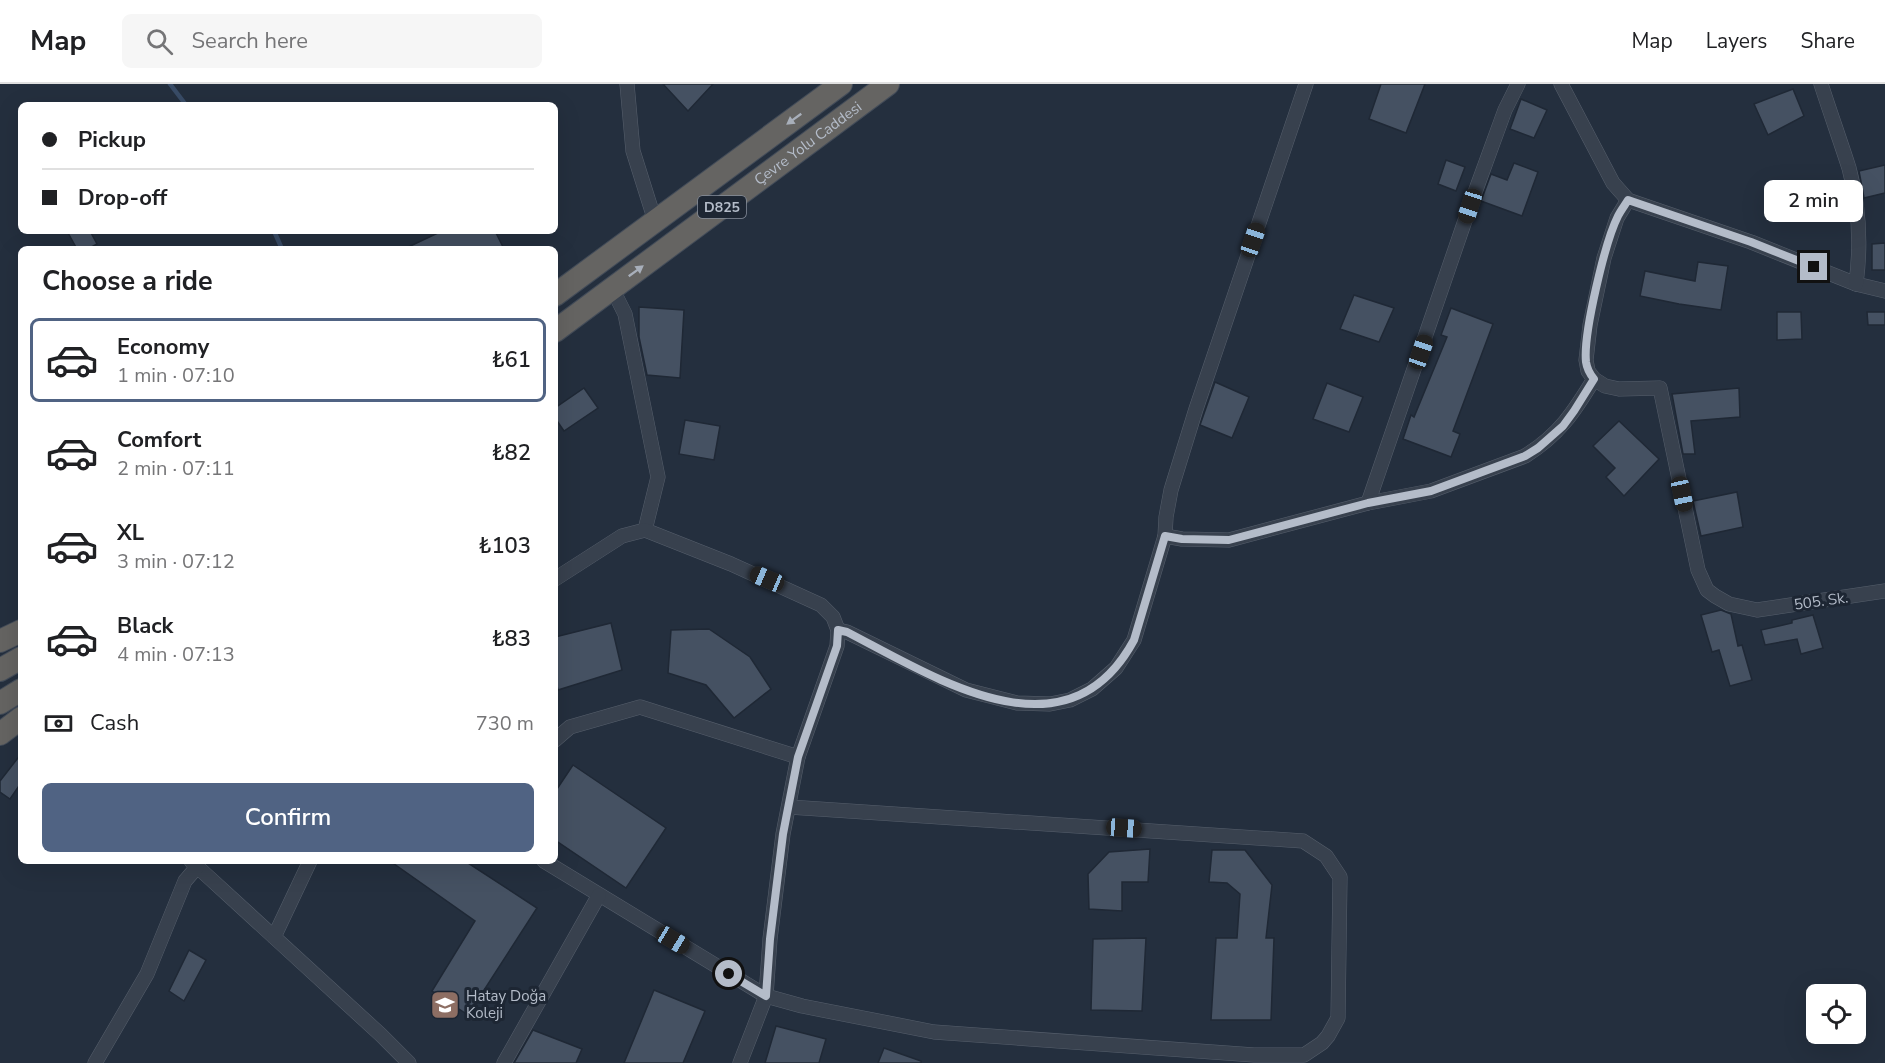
<!DOCTYPE html>
<html lang="en">
<head>
<meta charset="utf-8">
<style>
	body { margin:0; font-family:"Nunito Sans",sans-serif; background:#f6f6f6; color:#202124; height:100vh; display:flex; flex-direction:column; font-size:22px; white-space:nowrap }
	* { box-sizing:border-box; margin:0 }
	p { font-size:20px; color:#757577 }
	.icon { flex:none; width:33px; height:33px; fill:none; stroke:currentColor; stroke-width:2; stroke-linecap:round; stroke-linejoin:round }
	.map { position:relative; flex:1; overflow:hidden }
	.drawer { position:absolute; left:18px; top:162px; width:540px; height:618px; display:flex; flex-direction:column; background:#fff; border-radius:9px; box-shadow:0 6px 24px #0002 }
	.drawer>* { flex:none }
	.top-card { position:absolute; left:18px; top:18px; width:540px; height:132px; border-radius:9px; box-shadow:0 6px 24px #0002; display:grid; align-content:center; height:132px; padding:0 24px; background:#fff }
	.fabs { position:absolute; left:1806px; top:900px; display:grid; gap:12px }
	.fabs a { display:grid; place-items:center; width:60px; height:60px; border-radius:9px; background:#fff; box-shadow:0 6px 24px #0002; font-size:30px }
	.end { position:absolute; width:27px; height:27px; margin:-14px; border:8px solid #b4bcc9; background:#111; box-shadow:0 0 0 3px #111 }
	.from { border-radius:50% }
	.bubble { position:absolute; height:42px; border-radius:9px; background:#fff; box-shadow:0 6px 24px #0002; font-size:20px; font-weight:600; line-height:42px; text-align:center }
	.car { position:absolute; width:18px; height:36px; margin:-18px -9px; border-radius:8px; box-shadow:0 0 4px 2px #0007; background:linear-gradient(#222 24%,#8ab4d8 0 40%,#222 0 76%,#8ab4d8 0 86%,#222 0) }
	.top-card b { display:flex; align-items:center; gap:21px; height:57px; font-size:22px }
	.top-card b+b { border-top:2px solid #e0e0e0 }
	.top-card i { width:15px; height:15px; background:#202124 }
	ul { padding:0; list-style:none }
	li { display:flex; align-items:center; gap:18px; height:84px; margin:0 12px 9px; padding:0 12px; border:3px solid transparent; border-radius:9px }
	li div { flex:1 }
	li b { display:block; font-size:22px }
	li em { font-style:normal; font-weight:600 }
	li.active { border-color:#506383 }
	li>.icon { width:54px; height:54px; stroke-width:1.5 }
	h2 { padding:0 24px; font-size:27px; line-height:72px }
	.pay { display:flex; align-items:center; gap:15px; height:66px; padding:0 24px; font-size:22px }
	.pay p { margin-inline-start:auto }
	.cta { display:flex; gap:12px; margin-top:auto; padding:12px 24px }
	.cta a { flex:1; height:69px; border-radius:9px; background:#506383; color:#fff; font-size:24px; font-weight:600; line-height:69px; text-align:center }
	header { display:flex; align-items:center; gap:36px; box-sizing:border-box; height:84px; padding:0 30px; background:#fff; border-bottom:2px solid #e0e0e0 }
	header strong { font-size:28px }
	nav { display:flex; gap:33px; margin-inline-start:auto; font-size:21px }
	.search { width:420px; height:54px; background:#f6f6f6; display:flex; align-items:center; gap:15px; box-sizing:border-box; padding:0 21px; border-radius:9px; color:#757577; font-size:22px }
	.map>svg:first-child { display:block }
	.lines { fill:none; stroke-linecap:round; stroke-linejoin:round }
	.stream { stroke:#394c67; stroke-width:4.5 }
	.building { fill:#455162; stroke:#1f2835; stroke-width:1.5 }
	.minor-casing { stroke:#565f6c; stroke-width:15 }
	.trunk-casing { stroke:#434c59; stroke-width:24 }
	.minor { stroke:#38414e; stroke-width:14 }
	.trunk { stroke:#656462; stroke-width:22 }
	.oneway { fill:#a8afba }
	.route { stroke:#b4bcc9; stroke-width:8 }
	.labels { text-anchor:middle; stroke-width:6; stroke-linejoin:round; paint-order:stroke }
	.shield { fill:#1d2633; stroke:#878f9c; stroke-width:1.5 }
	.shield-label { font-size:14px; font-weight:bold; fill:#b4bcc9 }
	.street-label { font-size:15px; fill:#b4bcc9; stroke:#1d2633 }
	.poi-label { font-size:15px; fill:#b4bcc9; stroke:#1d2633; text-anchor:start }
</style>
</head>
<body>
<header>
<strong>Map</strong>
<div class="search"><svg class="icon" aria-label="search" viewBox="0 0 24 24"><circle cx="10" cy="10" r="6"/><path d="M15 15l6 6"/></svg>Search here</div>
<nav><a>Map</a><a>Layers</a><a>Share</a></nav>
</header>
<div class="map">
<svg width="1885" height="979" viewBox="0 0 1885 979">
	<rect width="100%" height="100%" fill="#242f3e"/>
	<g class="lines">
		<g class="stream">
			<path d="M170 0 186 21"/>
			<path d="M274 147 282 165"/>
		</g>
	</g>
	<g class="building">
		<path d="M663 0H713L688 27Z"/>
		<path d="M1381 0H1425L1406 49 1369 35Z"/>
		<path d="M1793 5 1804 32 1768 51 1754 20Z"/>
		<path d="M1521 15 1547 26 1534 54 1510 45Z"/>
		<path d="M1446 76 1465 83 1456 107 1438 100Z"/>
		<path d="M1514 79 1538 88 1522 132 1481 117 1491 90 1507 96Z"/>
		<path d="M1885 81V109L1864 114 1859 87Z"/>
		<path d="M67 147H90L97 160 88 165H77Z"/>
		<path d="M442 147H495L504 165H404Z"/>
		<path d="M1885 159V186H1872V160Z"/>
		<path d="M1698 178 1728 182 1721 226 1679 220 1640 212 1645 187 1695 197Z"/>
		<path d="M1354 211 1394 224 1379 258 1340 245Z"/>
		<path d="M639 223 684 226 680 294 647 291 639 253Z"/>
		<path d="M1451 224 1493 240 1453 347 1460 350 1451 373 1403 355 1411 331 1414 333 1447 253 1441 251Z"/>
		<path d="M1777 228H1801L1802 255 1777 256Z"/>
		<path d="M1867 228H1885V241H1868Z"/>
		<path d="M1215 298 1249 313 1232 354 1200 341Z"/>
		<path d="M1327 299 1363 313 1349 348 1313 335Z"/>
		<path d="M584 304 598 324 564 347 555 334V324Z"/>
		<path d="M1739 304 1740 333 1691 337 1695 370H1683L1672 310Z"/>
		<path d="M685 336 720 342 714 376 679 370Z"/>
		<path d="M1619 337 1659 375 1624 412 1606 393 1615 384 1593 362Z"/>
		<path d="M1737 408 1743 443 1701 452 1693 417Z"/>
		<path d="M1721 526 1731 530 1738 562 1742 561 1752 596 1730 602 1719 566 1712 568 1701 531Z"/>
		<path d="M1813 531 1823 564 1801 570 1797 555 1765 561 1761 546 1792 539V536Z"/>
		<path d="M611 539 622 586 558 606 555 594V553Z"/>
		<path d="M709 545 750 573 771 605 734 634 706 601 668 589 671 546Z"/>
		<path d="M21 670V699L10 715 0 708V697Z"/>
		<path d="M573 681 666 744 626 804 555 756V708Z"/>
		<path d="M1150 765 1148 798H1122V827L1089 825 1088 790 1109 768Z"/>
		<path d="M1212 766H1245L1272 801 1266 854H1274L1271 936H1211L1216 854H1237L1240 810 1227 799 1209 798Z"/>
		<path d="M390 777H465L537 824 468 931 432 907 475 837Z"/>
		<path d="M1146 854 1142 927 1091 926 1093 855Z"/>
		<path d="M189 866 206 876 184 917 169 907Z"/>
		<path d="M654 906 705 927 683 979H624Z"/>
		<path d="M776 942 826 955 819 979H765Z"/>
		<path d="M533 946 582 965 576 979H514Z"/>
		<path d="M884 964 921 977V979H878Z"/>
	</g>
	<g class="lines">
		<g class="minor-casing">
			<g id="minor">
				<path d="M627 0 633 67 655 137"/>
				<path d="M1561 0 1613 99 1628 116 1751 158 1856 200 1885 207"/>
				<path d="M1821 0C1830 28 1840 56 1849 84 1859 121 1861 162 1856 200"/>
				<path d="M1628 116 1617 134 1604 174 1590 241 1586 276 1588 287 1594 295 1605 302 1619 305 1660 304 1698 486 1707 506 1715 512 1729 520 1757 526 1885 507"/>
				<path d="M612 204 625 230 658 393 645 446"/>
				<path d="M1368 419 1470 122 1505 26 1518 0"/>
				<path d="M1165 452 1182 455 1229 456 1368 419 1431 407 1525 372C1559 351 1574 328 1594 295"/>
				<path d="M555 495 622 452 645 446 731 480 821 521 833 533 838 546 837 562 798 673 783 750 770 855 766 912 740 979"/>
				<path d="M838 546 847 548 966 606 1017 619 1050 620 1070 616 1092 605 1116 584 1134 556 1165 452 1166 433 1171 406 1196 325 1306 0"/>
				<path d="M555 656 570 643 640 623 798 673"/>
				<path d="M191 777 381 951 409 979"/>
				<path d="M544 777 766 912 802 922 934 948 1254 971H1304L1322 959 1328 952 1338 934 1340 793 1326 772 1303 757 789 723"/>
				<path d="M274 853 310 777"/>
				<path d="M95 979 147 890 185 797 197 783"/>
				<path d="M504 979 599 811"/>
			</g>
		</g>
		<g class="trunk-casing">
			<g id="trunk">
				<path d="M555 211 841 0"/>
				<path id="s1" d="M555 247 888 0"/>
				<path d="M0 557 21 547"/>
				<path d="M0 586 21 574"/>
				<path d="M0 619 21 606"/>
				<path d="M0 650 21 634"/>
			</g>
		</g>
		<use href="#minor" class="minor"/>
		<use href="#trunk" class="trunk"/>
	</g>
	<defs><path id="oneway-solid" d="M-6-.8H1V-3.2L6.5 0L1 3.2V.8H-6Z" transform="scale(1.5)"/></defs>
	<g class="oneway">
		<use href="#oneway-solid" transform="translate(794 35) rotate(144)"/>
		<use href="#oneway-solid" transform="translate(636 187) rotate(-36)"/>
	</g>
	<g class="lines">
		<path class="route" d="M729 890 766 912 770 855 783 750 798 673 837 562 838 546 847 548C936 594 1067 680 1134 556L1165 452 1182 455 1229 456 1368 419 1431 407 1525 372 1538 364 1563 342 1574 327 1594 295C1589 289 1587 285 1586 278 1583 250 1605 158 1618 132 1621 126 1625 121 1628 116L1751 158 1814 183"/>
	</g>
	<defs>
		<g id="school-square" transform="scale(1.5)"><rect x="-9" y="-9" width="18" height="18" rx="4" fill="#8d6e63" stroke="#1d2633"/><path d="M0-5L7-2L0 1L-7-2ZM-4 1L0 2.5L4 1V4Q0 6-4 4Z" fill="#fff"/></g>
	</defs>
	<g fill-rule="evenodd">
		<use href="#school-square" x="445" y="921"/>
	</g>
	<g class="labels">
		<rect class="shield" x="698" y="112" width="48" height="22" rx="4.5"/>
		<g class="shield-label">
			<text x="722" y="128">D825</text>
		</g>
		<g class="street-label">
			<text dy="5" stroke="none"><textPath href="#s1" startOffset="315">Çevre Yolu Caddesi</textPath></text>
			<text transform="translate(1821 517) rotate(-8)" y="5">505. Sk.</text>
		</g>
		<g class="poi-label">
			<text x="466" y="917">Hatay Doğa<tspan x="466" dy="17">Koleji</tspan></text>
		</g>
	</g>
</svg>
<div class="fabs">
<a><svg class="icon" aria-label="locate" viewBox="0 0 24 24"><circle cx="12" cy="12" r="6"/><path d="M12 2v4M12 18v4M2 12h4M18 12h4"/></svg></a>
</div>
<i class="end from" style="left:729px;top:890px"></i>
<i class="end" style="left:1814px;top:183px"></i>
<div class="bubble" style="left:1764px;top:96px;width:99px">2 min</div>
<i class="car" style="left:1470px;top:122px;rotate:198deg"></i>
<i class="car" style="left:1253px;top:156px;rotate:19deg"></i>
<i class="car" style="left:1421px;top:268px;rotate:19deg"></i>
<i class="car" style="left:1682px;top:410px;rotate:168deg"></i>
<i class="car" style="left:767px;top:495px;rotate:293deg"></i>
<i class="car" style="left:1124px;top:744px;rotate:94deg"></i>
<i class="car" style="left:673px;top:856px;rotate:121deg"></i>
<div class="top-card">
<b><i class="from"></i>Pickup</b>
<b><i></i>Drop-off</b>
</div>
<section class="drawer">
<h2>Choose a ride</h2>
<ul>
<li class="active"><svg class="icon" aria-label="car" viewBox="0 0 24 24"><path d="M5 17H2v-5l4-1 3-4h7l3 4 3 1v5h-3M9 17h6M6 11h13"/><circle cx="7" cy="17" r="2"/><circle cx="17" cy="17" r="2"/></svg><div><b>Economy</b><p>1 min · 07:10</p></div><em>₺61</em></li>
<li><svg class="icon" aria-label="car" viewBox="0 0 24 24"><path d="M5 17H2v-5l4-1 3-4h7l3 4 3 1v5h-3M9 17h6M6 11h13"/><circle cx="7" cy="17" r="2"/><circle cx="17" cy="17" r="2"/></svg><div><b>Comfort</b><p>2 min · 07:11</p></div><em>₺82</em></li>
<li><svg class="icon" aria-label="car" viewBox="0 0 24 24"><path d="M5 17H2v-5l4-1 3-4h7l3 4 3 1v5h-3M9 17h6M6 11h13"/><circle cx="7" cy="17" r="2"/><circle cx="17" cy="17" r="2"/></svg><div><b>XL</b><p>3 min · 07:12</p></div><em>₺103</em></li>
<li><svg class="icon" aria-label="car" viewBox="0 0 24 24"><path d="M5 17H2v-5l4-1 3-4h7l3 4 3 1v5h-3M9 17h6M6 11h13"/><circle cx="7" cy="17" r="2"/><circle cx="17" cy="17" r="2"/></svg><div><b>Black</b><p>4 min · 07:13</p></div><em>₺83</em></li>
</ul>
<div class="pay"><svg class="icon" aria-label="cash" viewBox="0 0 24 24"><path d="M3 7h18v10H3z"/><circle cx="12" cy="12" r="2"/></svg>Cash<p>730 m</p></div>
<div class="cta"><a>Confirm</a></div>
</section>
</div>
</body>
</html>
